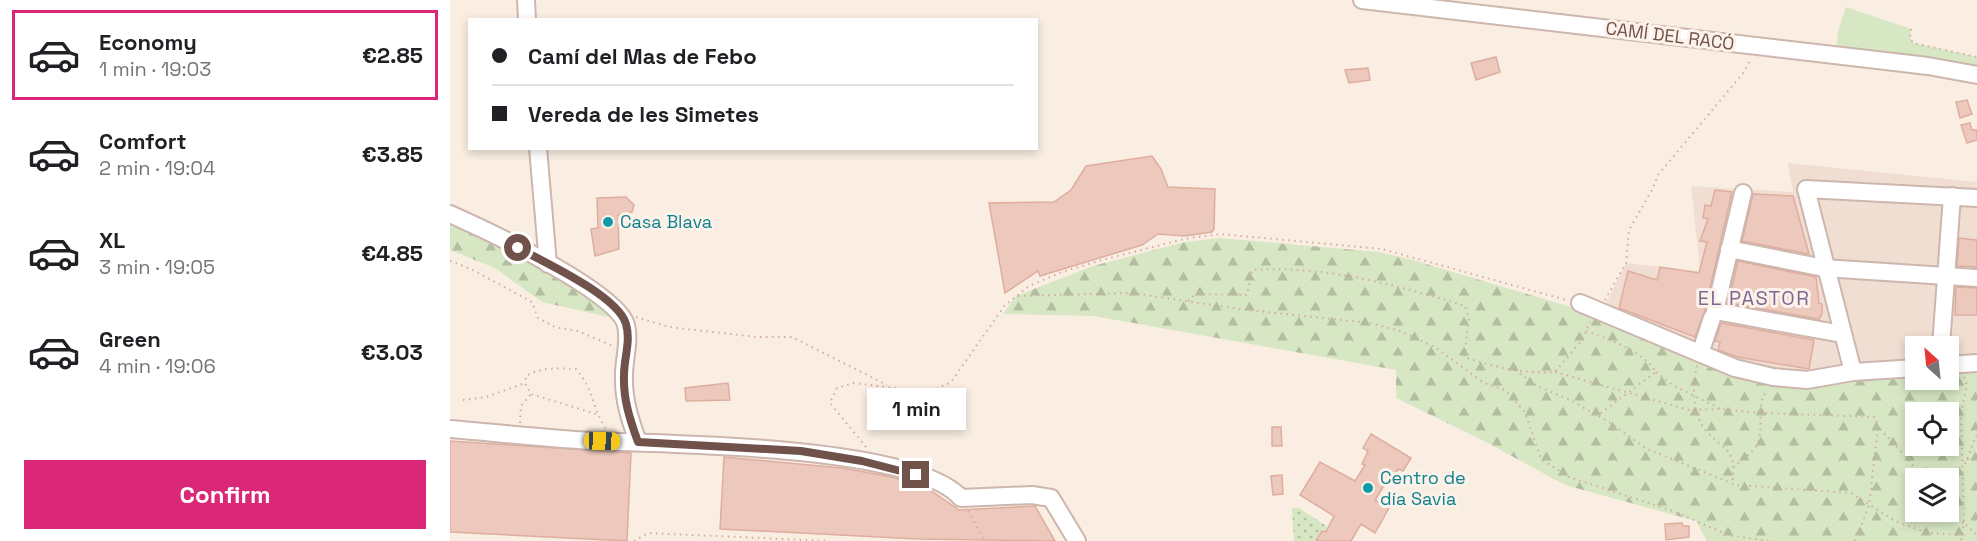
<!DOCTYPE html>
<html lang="en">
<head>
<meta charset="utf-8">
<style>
	body { margin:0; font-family:"Space Grotesk",sans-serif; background:#f2f2f2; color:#202124; height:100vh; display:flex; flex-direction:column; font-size:22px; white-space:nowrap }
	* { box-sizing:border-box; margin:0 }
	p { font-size:20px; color:#757577 }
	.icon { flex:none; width:33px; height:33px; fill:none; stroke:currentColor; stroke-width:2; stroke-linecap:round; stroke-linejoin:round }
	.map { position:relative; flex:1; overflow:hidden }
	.drawer { display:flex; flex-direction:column; background:#fff; width:450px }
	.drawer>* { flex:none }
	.banner { position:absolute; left:18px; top:18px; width:570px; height:132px; border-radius:0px; box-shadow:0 3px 9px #0003; display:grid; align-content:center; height:132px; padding:0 24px; background:#fff }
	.needle { width:39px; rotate:333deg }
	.controls { position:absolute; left:1455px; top:336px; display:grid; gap:12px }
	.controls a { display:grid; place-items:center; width:54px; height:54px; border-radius:0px; background:#fff; box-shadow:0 3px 9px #0003; font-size:30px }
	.end { position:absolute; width:27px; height:27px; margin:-14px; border:8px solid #70524b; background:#fff; box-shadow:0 0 0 3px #fff }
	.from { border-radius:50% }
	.bubble { position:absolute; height:42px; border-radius:0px; background:#fff; box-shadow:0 3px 9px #0003; font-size:20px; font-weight:800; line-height:42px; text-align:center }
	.car { position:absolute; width:18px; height:36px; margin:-18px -9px; border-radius:8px; box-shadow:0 0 4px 2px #0007; background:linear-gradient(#f5c518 24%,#345 0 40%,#f5c518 0 76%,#345 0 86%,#f5c518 0) }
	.banner b { display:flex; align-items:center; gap:21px; height:57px; font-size:22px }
	.banner b+b { border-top:2px solid #e0e0e0 }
	.banner i { width:15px; height:15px; background:#202124 }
	ul { padding:10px 0 0; list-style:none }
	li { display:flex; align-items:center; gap:18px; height:90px; margin:0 12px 9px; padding:0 12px; border:3px solid transparent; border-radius:0px }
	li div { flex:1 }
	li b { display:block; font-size:22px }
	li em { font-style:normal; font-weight:800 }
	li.active { border-color:#db2777 }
	li>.icon { width:54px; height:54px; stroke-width:1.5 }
	.button { display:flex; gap:12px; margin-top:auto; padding:12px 24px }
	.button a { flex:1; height:69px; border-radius:0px; background:#db2777; color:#fff; font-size:24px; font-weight:800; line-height:69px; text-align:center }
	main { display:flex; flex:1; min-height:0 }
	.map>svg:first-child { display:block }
	.residential { fill:#f1ded2; fill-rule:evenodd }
	.grass { fill:#d7e6c3 }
	.forest { fill:url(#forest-firs); fill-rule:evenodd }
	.garden { fill:url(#garden-dots) }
	.building { fill:#edc8bd; stroke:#dfad9e; stroke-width:1.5 }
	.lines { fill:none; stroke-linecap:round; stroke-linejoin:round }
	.minor-casing { stroke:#cdb6ad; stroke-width:20 }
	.path { stroke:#d2aca0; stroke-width:2; stroke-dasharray:1.5 4.5; stroke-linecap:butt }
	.minor { stroke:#fff; stroke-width:16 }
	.route { stroke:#70524b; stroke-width:8 }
	.culture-dot { fill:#0f9aa8; stroke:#fdf2e9; stroke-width:2 }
	.labels { text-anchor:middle; stroke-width:6; stroke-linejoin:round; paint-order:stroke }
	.street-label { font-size:18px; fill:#70524b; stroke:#fdf2e9 }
	.culture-label { font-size:18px; fill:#0d838f; stroke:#fdf2e9; text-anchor:start }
	.neighbourhood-label { font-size:20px; letter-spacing:1.5px; fill:#7d6793; stroke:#fdf2e9 }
</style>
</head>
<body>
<main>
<section class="drawer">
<ul>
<li class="active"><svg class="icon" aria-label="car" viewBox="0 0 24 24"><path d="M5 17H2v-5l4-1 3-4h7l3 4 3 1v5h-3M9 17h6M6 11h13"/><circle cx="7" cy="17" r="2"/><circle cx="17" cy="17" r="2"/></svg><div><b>Economy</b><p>1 min · 19:03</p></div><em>€2.85</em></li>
<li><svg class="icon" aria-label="car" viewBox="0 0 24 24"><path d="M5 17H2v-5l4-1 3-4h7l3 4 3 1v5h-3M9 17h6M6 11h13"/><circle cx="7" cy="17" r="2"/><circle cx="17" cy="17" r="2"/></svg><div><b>Comfort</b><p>2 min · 19:04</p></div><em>€3.85</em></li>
<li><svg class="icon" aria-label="car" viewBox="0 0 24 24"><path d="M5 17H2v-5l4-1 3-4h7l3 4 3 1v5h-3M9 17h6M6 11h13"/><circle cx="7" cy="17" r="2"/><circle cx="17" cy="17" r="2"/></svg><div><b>XL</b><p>3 min · 19:05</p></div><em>€4.85</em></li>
<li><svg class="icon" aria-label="car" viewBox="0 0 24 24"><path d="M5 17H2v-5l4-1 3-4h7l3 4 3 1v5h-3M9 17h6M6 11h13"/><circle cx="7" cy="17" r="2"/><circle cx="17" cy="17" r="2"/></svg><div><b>Green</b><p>4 min · 19:06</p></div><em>€3.03</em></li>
</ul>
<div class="button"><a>Confirm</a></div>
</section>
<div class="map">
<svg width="1527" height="541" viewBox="0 0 1527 541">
	<defs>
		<pattern id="forest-firs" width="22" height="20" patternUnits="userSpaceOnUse" patternTransform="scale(1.5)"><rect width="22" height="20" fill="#d7e6c3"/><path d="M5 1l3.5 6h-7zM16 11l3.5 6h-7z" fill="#b3bda0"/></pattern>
		<pattern id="garden-dots" width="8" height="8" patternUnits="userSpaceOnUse" patternTransform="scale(1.5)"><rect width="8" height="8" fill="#d7e6c3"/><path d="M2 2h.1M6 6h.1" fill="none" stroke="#b3bda0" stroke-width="1.8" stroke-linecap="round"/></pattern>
	</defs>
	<rect width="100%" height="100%" fill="#faeee3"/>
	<path class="residential" d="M1338 163 1527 182V397L1319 413 1145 325 1176 263 1250 271 1241 186 1343 192ZM1466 346H1498V380H1466Z"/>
	<path class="grass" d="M1396 7 1461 29 1460 38 1464 43 1527 57V75L1386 52 1388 31Z"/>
	<g class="forest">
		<path d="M0 214 162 305 163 318 92 302 45 268 0 250Z"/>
		<path d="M770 238 929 252 963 260 1124 308 1284 372 1402 379 1465 376 1466 380H1498L1499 376 1527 372V541H1257L1246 521 1115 485 1034 441 946 398V370L644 316 553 314 566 296 643 266 735 242ZM1466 412H1498V446H1466ZM1466 478H1498V512H1466Z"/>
	</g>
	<path class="garden" d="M842 508H849L878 527 876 532 872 531 866 541H844Z"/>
	<g class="building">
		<path d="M1046 57 1050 72 1026 80 1021 63Z"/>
		<path d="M918 68 920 80 899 83 895 70Z"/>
		<path d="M1517 100 1522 114 1510 118 1506 102Z"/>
		<path d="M1520 123 1522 130H1527V140L1517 143 1511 125Z"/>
		<path d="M702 156 711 169 718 187 765 189 764 229 762 232 735 236 708 234 692 245 590 276 588 271 555 293 539 203 604 202 621 190 636 166Z"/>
		<path d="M1265 190 1282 192 1255 310 1245 337 1169 308 1178 271 1207 280 1210 267 1249 273 1257 242 1250 241 1258 219 1253 218 1255 205 1261 206Z"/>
		<path d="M1303 194 1343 196 1359 254 1292 241Z"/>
		<path d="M176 197 184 205 182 212 168 215 169 249 145 256 141 229 148 228 147 198Z"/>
		<path d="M1509 238 1527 240V267L1507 266Z"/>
		<path d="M1288 261 1366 277 1369 303 1372 304V314L1369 319 1278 303Z"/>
		<path d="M1506 287 1527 288V315H1505Z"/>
		<path d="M1271 323 1364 340 1359 369 1287 357 1268 350 1270 342 1265 341Z"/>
		<path d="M278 383 280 400 236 401 235 388Z"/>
		<path d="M822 427H831L832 446H822Z"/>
		<path d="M921 434 961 458 953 471 948 469 941 480 938 479 925 500 939 508 925 533 911 524 901 541H866L872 531 876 532 884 516 850 495 870 462 905 481 915 465 912 464 918 451 913 448Z"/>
		<path d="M0 441 181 453 177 541 0 532Z"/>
		<path d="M274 457 392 468 442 477 480 490 509 510 585 506 605 541 468 539 270 529Z"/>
		<path d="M832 475 833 494 823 495 821 476Z"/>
		<path d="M1232 523 1233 526H1239V537L1216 540 1215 524Z"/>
	</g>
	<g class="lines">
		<g class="minor-casing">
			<g id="minor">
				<path d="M76 0 77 20"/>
				<path d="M912 0 1478 66 1527 75"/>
				<path d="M88 148 98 264"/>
				<path d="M1293 193 1265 311 1392 334"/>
				<path d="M0 214C34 229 168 292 176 325 180 342 174 358 174 375 173 399 180 420 188 442"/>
				<path d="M1279 249 1374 268 1527 278"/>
				<path d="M1130 303 1285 368 1323 377 1357 380 1403 372 1466 368"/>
				<path d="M1491 346 1502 196"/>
				<path d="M1251 351 1262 318"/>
				<path d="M1498 365 1527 363"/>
				<path d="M1403 372 1356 189 1527 198"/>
				<path d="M0 429C47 433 94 438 141 441 216 444 465 445 511 498L582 495 601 498 627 541"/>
			</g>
		</g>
		<g class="path">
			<path d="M1461 29 1460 38 1463 43 1527 57"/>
			<path d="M0 261 21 269 82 302 88 318 105 327 128 331 163 346"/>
			<path d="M568 296 683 293 789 309 920 323 950 331 985 347 1034 383 1055 390 1075 412 1091 459 1119 477 1223 511 1278 535 1319 541"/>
			<path d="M1155 300 1176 263 1179 230 1202 190 1208 175 1294 72 1301 58"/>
			<path d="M738 301 746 294 797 295 802 270C874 265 947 285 1015 306L1019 319 1014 357C1044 367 1074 374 1105 372L1132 340 1140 322"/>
			<path d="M186 317 219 327 307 337H342L437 385"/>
			<path d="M1136 331C1162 341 1190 349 1206 372L1148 415"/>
			<path d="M1247 366C1242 387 1242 416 1258 433 1276 451 1288 452 1282 483"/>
			<path d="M1065 370 1087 386 1120 400 1159 422 1195 448 1286 485 1401 493 1445 521 1478 533 1511 535"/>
			<path d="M1105 372 1239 410 1271 409 1312 413 1425 417 1428 427"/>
			<path d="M1206 372 1224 386 1271 409"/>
			<path d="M1514 377 1517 385 1511 412 1514 523 1527 535"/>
			<path d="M13 400 36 397 75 383"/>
			<path d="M146 414 81 394 75 383 76 376C91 367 108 368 126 369 144 389 142 408 156 429"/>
			<path d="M70 423 71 406 81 394"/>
			<path d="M416 447 380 403 387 388 403 383 463 390 486 389 501 382 555 305 579 286 612 272 652 260 734 239 770 234 932 249 1116 300"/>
			<path d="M1517 459H1527"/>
			<path d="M1515 464 1527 434"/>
			<path d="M1283 467C1290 462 1303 452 1307 445 1315 428 1305 404 1317 391"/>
			<path d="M518 511 535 541"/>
			<path d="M1497 512 1514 523 1511 541"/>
			<path d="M184 541 198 533 379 541"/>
			<path d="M1405 541 1419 506 1428 427 1459 460 1471 478"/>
		</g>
		<use href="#minor" class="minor"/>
	</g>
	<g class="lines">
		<path class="route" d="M68 248C94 262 168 296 176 324 181 341 174 358 174 375 173 399 180 420 188 442L351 451 412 461 466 475"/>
	</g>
	<g class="culture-dot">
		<circle cx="158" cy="222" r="6"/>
		<circle cx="918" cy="488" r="6"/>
	</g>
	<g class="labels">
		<g class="street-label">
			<text transform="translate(1220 36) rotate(7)" y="6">CAMÍ DEL RACÓ</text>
		</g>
		<g class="culture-label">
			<text x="170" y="228">Casa Blava</text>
			<text x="930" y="484">Centro de<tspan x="930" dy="21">día Savia</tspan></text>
		</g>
		<g class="neighbourhood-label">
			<text x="1304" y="305">EL PASTOR</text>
		</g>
	</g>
</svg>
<div class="controls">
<a><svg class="needle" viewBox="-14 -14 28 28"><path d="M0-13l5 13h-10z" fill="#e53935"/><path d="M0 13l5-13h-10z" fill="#757577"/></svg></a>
<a><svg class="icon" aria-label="locate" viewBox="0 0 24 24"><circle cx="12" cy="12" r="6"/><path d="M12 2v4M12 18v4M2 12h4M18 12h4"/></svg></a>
<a><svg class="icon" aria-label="layers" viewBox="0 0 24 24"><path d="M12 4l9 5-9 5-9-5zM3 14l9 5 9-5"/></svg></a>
</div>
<i class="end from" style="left:68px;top:248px"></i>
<i class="end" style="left:466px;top:475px"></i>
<div class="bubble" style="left:417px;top:388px;width:99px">1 min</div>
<i class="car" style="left:152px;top:441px;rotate:92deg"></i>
<div class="banner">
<b><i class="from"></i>Camí del Mas de Febo</b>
<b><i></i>Vereda de les Simetes</b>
</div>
</div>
</main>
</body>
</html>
